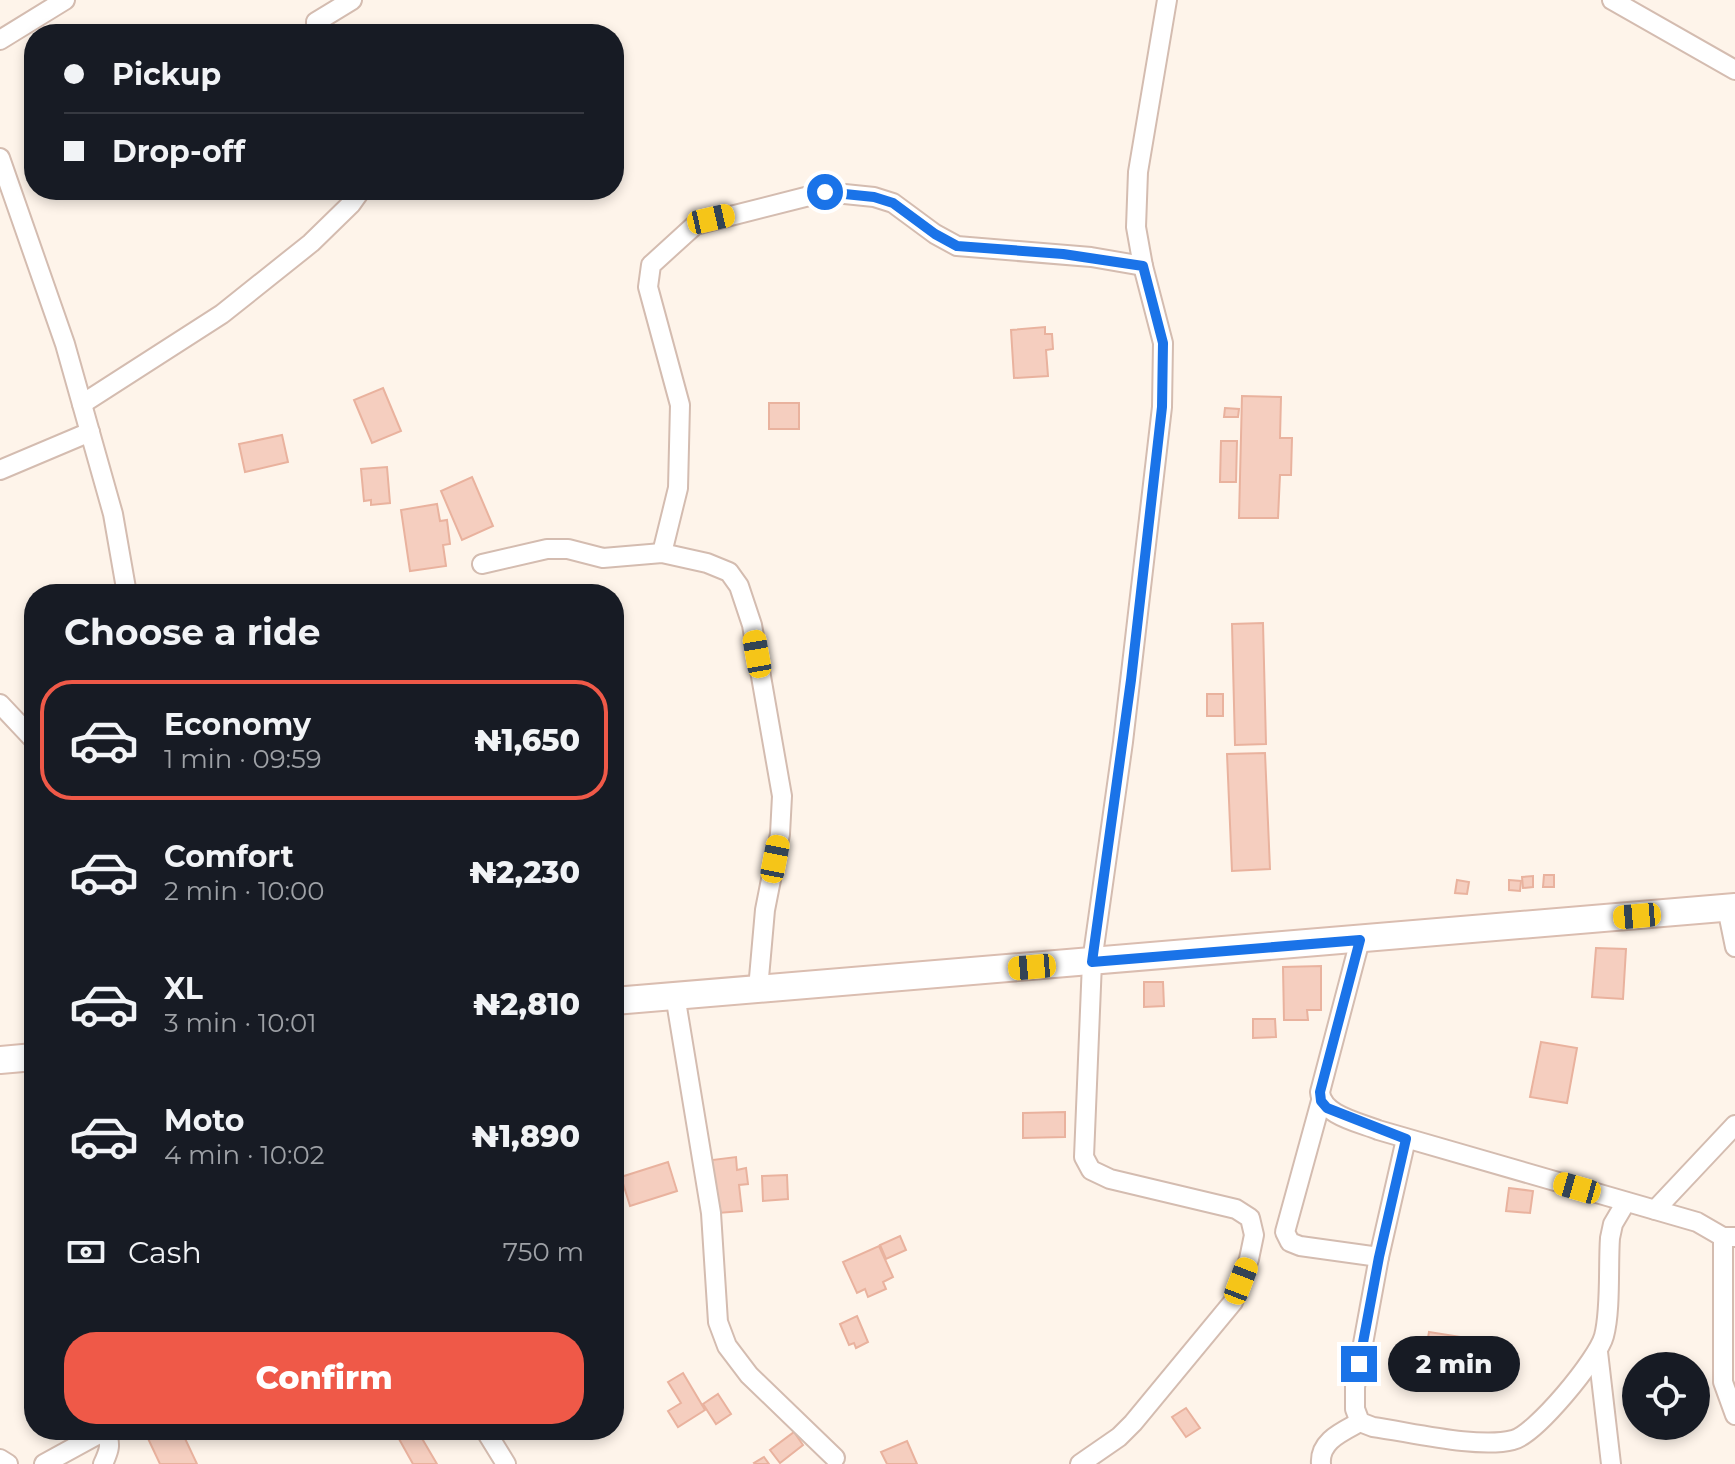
<!DOCTYPE html>
<html lang="en">
<head>
<meta charset="utf-8">
<style>
	body { margin:0; font-family:Montserrat,sans-serif; background:#20242c; color:#f1f3f6; height:100vh; display:flex; flex-direction:column; font-size:30px; white-space:nowrap }
	* { box-sizing:border-box; margin:0 }
	p { font-size:26px; color:#9ea1a6 }
	.icon { flex:none; width:44px; height:44px; fill:none; stroke:currentColor; stroke-width:2; stroke-linecap:round; stroke-linejoin:round }
	.map { position:relative; flex:1; overflow:hidden }
	.side { position:absolute; left:24px; top:584px; width:600px; height:856px; display:flex; flex-direction:column; background:#171b24; border-radius:32px; box-shadow:0 4px 12px #0003 }
	.side>* { flex:none }
	.hud { position:absolute; left:24px; top:24px; width:600px; height:176px; border-radius:32px; box-shadow:0 4px 12px #0003; display:grid; align-content:center; height:176px; padding:0 40px; background:#171b24 }
	.tools { position:absolute; left:1622px; top:1352px; display:grid; gap:16px }
	.tools a { display:grid; place-items:center; width:88px; height:88px; border-radius:50%; background:#171b24; box-shadow:0 4px 12px #0003; font-size:40px }
	.end { position:absolute; width:36px; height:36px; margin:-18px; border:10px solid #1a73e8; background:#fff; box-shadow:0 0 0 4px #fff }
	.from { border-radius:50% }
	.bubble { position:absolute; height:56px; border-radius:28px; background:#171b24; box-shadow:0 4px 12px #0003; font-size:26px; font-weight:800; line-height:56px; text-align:center }
	.car { position:absolute; width:24px; height:48px; margin:-24px -12px; border-radius:10px; box-shadow:0 0 6px 2px #0007; background:linear-gradient(#f5c518 24%,#345 0 40%,#f5c518 0 76%,#345 0 86%,#f5c518 0) }
	.hud b { display:flex; align-items:center; gap:28px; height:76px; font-size:30px }
	.hud b+b { border-top:2px solid #363941 }
	.hud i { width:20px; height:20px; background:#f1f3f6 }
	ul { padding:0; list-style:none }
	li { display:flex; align-items:center; gap:24px; height:120px; margin:0 16px 12px; padding:0 24px; border:4px solid transparent; border-radius:32px }
	li div { flex:1 }
	li b { display:block; font-size:30px }
	li em { font-style:normal; font-weight:800 }
	li.active { border-color:#ef5948 }
	li>.icon { width:72px; height:72px; stroke-width:1.5 }
	h2 { padding:0 40px; font-size:36px; line-height:96px }
	.pay { display:flex; align-items:center; gap:20px; height:88px; padding:0 40px; font-size:30px }
	.pay p { margin-inline-start:auto }
	.button { display:flex; gap:16px; margin-top:auto; padding:16px 40px }
	.button a { flex:1; height:92px; border-radius:32px; background:#ef5948; color:#fff; font-size:32px; font-weight:800; line-height:92px; text-align:center }
	.map>svg:first-child { display:block }
	.building { fill:#f5cebf; stroke:#e9b29e; stroke-width:2 }
	.lines { fill:none; stroke-linecap:round; stroke-linejoin:round }
	.street-casing { stroke:#d4bcb0; stroke-width:22 }
	.secondary-casing { stroke:#dabdb0; stroke-width:30 }
	.street { stroke:#fff; stroke-width:18 }
	.secondary { stroke:#fff; stroke-width:26 }
	.route { stroke:#1a73e8; stroke-width:10 }
</style>
</head>
<body>
<div class="map">
<svg width="1735" height="1464" viewBox="0 0 1735 1464">
	<rect width="100%" height="100%" fill="#fef4ea"/>
	<g class="building">
		<path d="M1045 327V334H1052L1053 349 1046 350 1048 376 1014 378 1011 330Z"/>
		<path d="M383 388 401 431 372 443 354 400Z"/>
		<path d="M1242 396 1281 397 1280 438H1292L1291 475H1280L1278 518H1239Z"/>
		<rect x="769" y="403" width="30" height="26"/>
		<path d="M1225 408 1239 409 1238 417H1224Z"/>
		<path d="M282 435 288 462 245 472 239 444Z"/>
		<path d="M1221 441H1237L1236 482H1220Z"/>
		<path d="M387 467 390 503 371 505V500L364 501 361 469Z"/>
		<path d="M472 477 493 526 462 540 441 491Z"/>
		<path d="M437 504 440 521 447 520 450 544 443 545 446 566 410 571 401 510Z"/>
		<path d="M1263 623 1266 744 1235 745 1232 624Z"/>
		<rect x="1207" y="694" width="16" height="22"/>
		<path d="M1265 753 1270 869 1232 871 1227 754Z"/>
		<path d="M1544 875H1554V887H1543Z"/>
		<path d="M1533 876V887L1523 888 1522 877Z"/>
		<path d="M1457 880 1469 882 1467 894 1455 893Z"/>
		<path d="M1509 880 1521 881 1520 891 1509 890Z"/>
		<path d="M1596 948 1626 949 1623 999 1592 997Z"/>
		<path d="M1321 966V1010H1307L1308 1020H1284L1283 967Z"/>
		<path d="M1144 982H1163L1164 1006 1144 1007Z"/>
		<path d="M1253 1019H1275L1276 1037 1253 1038Z"/>
		<path d="M1541 1042 1577 1048 1567 1103 1530 1097Z"/>
		<path d="M1065 1112V1137L1023 1138V1113Z"/>
		<path d="M736 1157 737 1170 746 1168 748 1184 739 1185 742 1211 718 1213 712 1160Z"/>
		<path d="M668 1162 677 1191 630 1206 621 1177Z"/>
		<path d="M787 1175 788 1199 763 1201 762 1176Z"/>
		<path d="M1509 1188 1533 1191 1530 1213 1506 1211Z"/>
		<path d="M900 1236 906 1250 886 1259 880 1245Z"/>
		<path d="M879 1246 893 1277 883 1282 886 1289 868 1297 865 1289 857 1293 843 1262Z"/>
		<path d="M857 1316 868 1342 856 1348 854 1343 849 1345 840 1324Z"/>
		<path d="M1429 1332 1461 1337 1457 1361 1425 1355Z"/>
		<path d="M683 1373 705 1410 678 1427 668 1411 681 1403 668 1382Z"/>
		<path d="M718 1394 731 1414 716 1424 703 1404Z"/>
		<path d="M1186 1408 1200 1428 1186 1437 1172 1417Z"/>
		<path d="M144 1430H181L197 1464H160Z"/>
		<path d="M334 1430H353L338 1438Z"/>
		<path d="M394 1430H417L437 1464H413Z"/>
		<path d="M794 1432 803 1445 780 1463 770 1450Z"/>
		<path d="M907 1441 917 1464H887L881 1452Z"/>
		<path d="M764 1457 769 1464H755L754 1463Z"/>
	</g>
	<g class="lines">
		<g class="street-casing">
			<g id="street">
				<path d="M1612 0 1735 70"/>
				<path d="M316 34V22L352 0"/>
				<path d="M0 40 65 0"/>
				<path d="M0 158 65 344 113 514 127 594"/>
				<path d="M82 404 222 314 311 243 351 204 361 190"/>
				<path d="M0 470 90 432"/>
				<path d="M662 553 678 488 680 405 648 287 651 265 695 225 825 192 874 197 893 203 935 234 957 246 1091 257 1143 266"/>
				<path d="M482 564 547 549H568L603 558 662 553 707 563 729 572 739 586 752 625 782 796 780 834 765 910 758 989"/>
				<path d="M0 704 34 740"/>
				<path d="M1727 908 1735 947"/>
				<path d="M1360 940 1320 1092C1322 1115 1358 1122 1378 1130L1697 1222 1723 1237H1735"/>
				<path d="M675 995 711 1213 718 1322 727 1346 749 1375 835 1458"/>
				<path d="M1321 1101 1285 1232 1290 1242 1300 1246 1379 1257"/>
				<path d="M1406 1139 1379 1257 1355 1387V1409L1360 1422 1373 1427C1410 1432 1478 1449 1513 1440 1535 1435 1598 1359 1604 1336 1611 1310 1608 1266 1610 1238L1613 1224 1626 1202"/>
				<path d="M1655 1210 1735 1125"/>
				<path d="M1723 1237V1382L1735 1415"/>
				<path d="M1598 1352 1611 1464"/>
				<path d="M485 1430 506 1464"/>
				<path d="M0 1459 8 1464"/>
				<path d="M44 1464 106 1430"/>
				<path d="M103 1464C109 1451 112 1444 105 1431"/>
				<path d="M1080 1464 1119 1437 1133 1423 1233 1302 1249 1259 1254 1235 1250 1218 1236 1209 1110 1179 1091 1170 1084 1157 1092 962 1123 742 1162 407 1163 343 1143 266 1136 227 1138 172 1167 0"/>
				<path d="M1321 1464C1319 1441 1342 1432 1360 1422"/>
			</g>
		</g>
		<g class="secondary-casing">
			<g id="secondary">
				<path d="M614 1001 1735 907"/>
				<path d="M0 1060 34 1057"/>
			</g>
		</g>
		<use href="#street" class="street"/>
		<use href="#secondary" class="secondary"/>
	</g>
	<g class="lines">
		<path class="route" d="M825 192 874 197 893 203 935 234 957 246 1063 254 1143 266 1163 343 1162 407 1131 680 1092 962 1360 940 1320 1092 1321 1101 1327 1108 1406 1139 1379 1257 1359 1364"/>
	</g>
</svg>
<div class="tools">
<a><svg class="icon" aria-label="locate" viewBox="0 0 24 24"><circle cx="12" cy="12" r="6"/><path d="M12 2v4M12 18v4M2 12h4M18 12h4"/></svg></a>
</div>
<i class="end from" style="left:825px;top:192px"></i>
<i class="end" style="left:1359px;top:1364px"></i>
<div class="bubble" style="left:1388px;top:1336px;width:132px">2 min</div>
<i class="car" style="left:711px;top:219px;rotate:77deg"></i>
<i class="car" style="left:757px;top:654px;rotate:350deg"></i>
<i class="car" style="left:775px;top:859px;rotate:11deg"></i>
<i class="car" style="left:1637px;top:916px;rotate:265deg"></i>
<i class="car" style="left:1032px;top:967px;rotate:265deg"></i>
<i class="car" style="left:1577px;top:1188px;rotate:286deg"></i>
<i class="car" style="left:1241px;top:1281px;rotate:21deg"></i>
<div class="hud">
<b><i class="from"></i>Pickup</b>
<b><i></i>Drop-off</b>
</div>
<section class="side">
<h2>Choose a ride</h2>
<ul>
<li class="active"><svg class="icon" aria-label="car" viewBox="0 0 24 24"><path d="M5 17H2v-5l4-1 3-4h7l3 4 3 1v5h-3M9 17h6M6 11h13"/><circle cx="7" cy="17" r="2"/><circle cx="17" cy="17" r="2"/></svg><div><b>Economy</b><p>1 min · 09:59</p></div><em>₦1,650</em></li>
<li><svg class="icon" aria-label="car" viewBox="0 0 24 24"><path d="M5 17H2v-5l4-1 3-4h7l3 4 3 1v5h-3M9 17h6M6 11h13"/><circle cx="7" cy="17" r="2"/><circle cx="17" cy="17" r="2"/></svg><div><b>Comfort</b><p>2 min · 10:00</p></div><em>₦2,230</em></li>
<li><svg class="icon" aria-label="car" viewBox="0 0 24 24"><path d="M5 17H2v-5l4-1 3-4h7l3 4 3 1v5h-3M9 17h6M6 11h13"/><circle cx="7" cy="17" r="2"/><circle cx="17" cy="17" r="2"/></svg><div><b>XL</b><p>3 min · 10:01</p></div><em>₦2,810</em></li>
<li><svg class="icon" aria-label="car" viewBox="0 0 24 24"><path d="M5 17H2v-5l4-1 3-4h7l3 4 3 1v5h-3M9 17h6M6 11h13"/><circle cx="7" cy="17" r="2"/><circle cx="17" cy="17" r="2"/></svg><div><b>Moto</b><p>4 min · 10:02</p></div><em>₦1,890</em></li>
</ul>
<div class="pay"><svg class="icon" aria-label="cash" viewBox="0 0 24 24"><path d="M3 7h18v10H3z"/><circle cx="12" cy="12" r="2"/></svg>Cash<p>750 m</p></div>
<div class="button"><a>Confirm</a></div>
</section>
</div>
</body>
</html>
